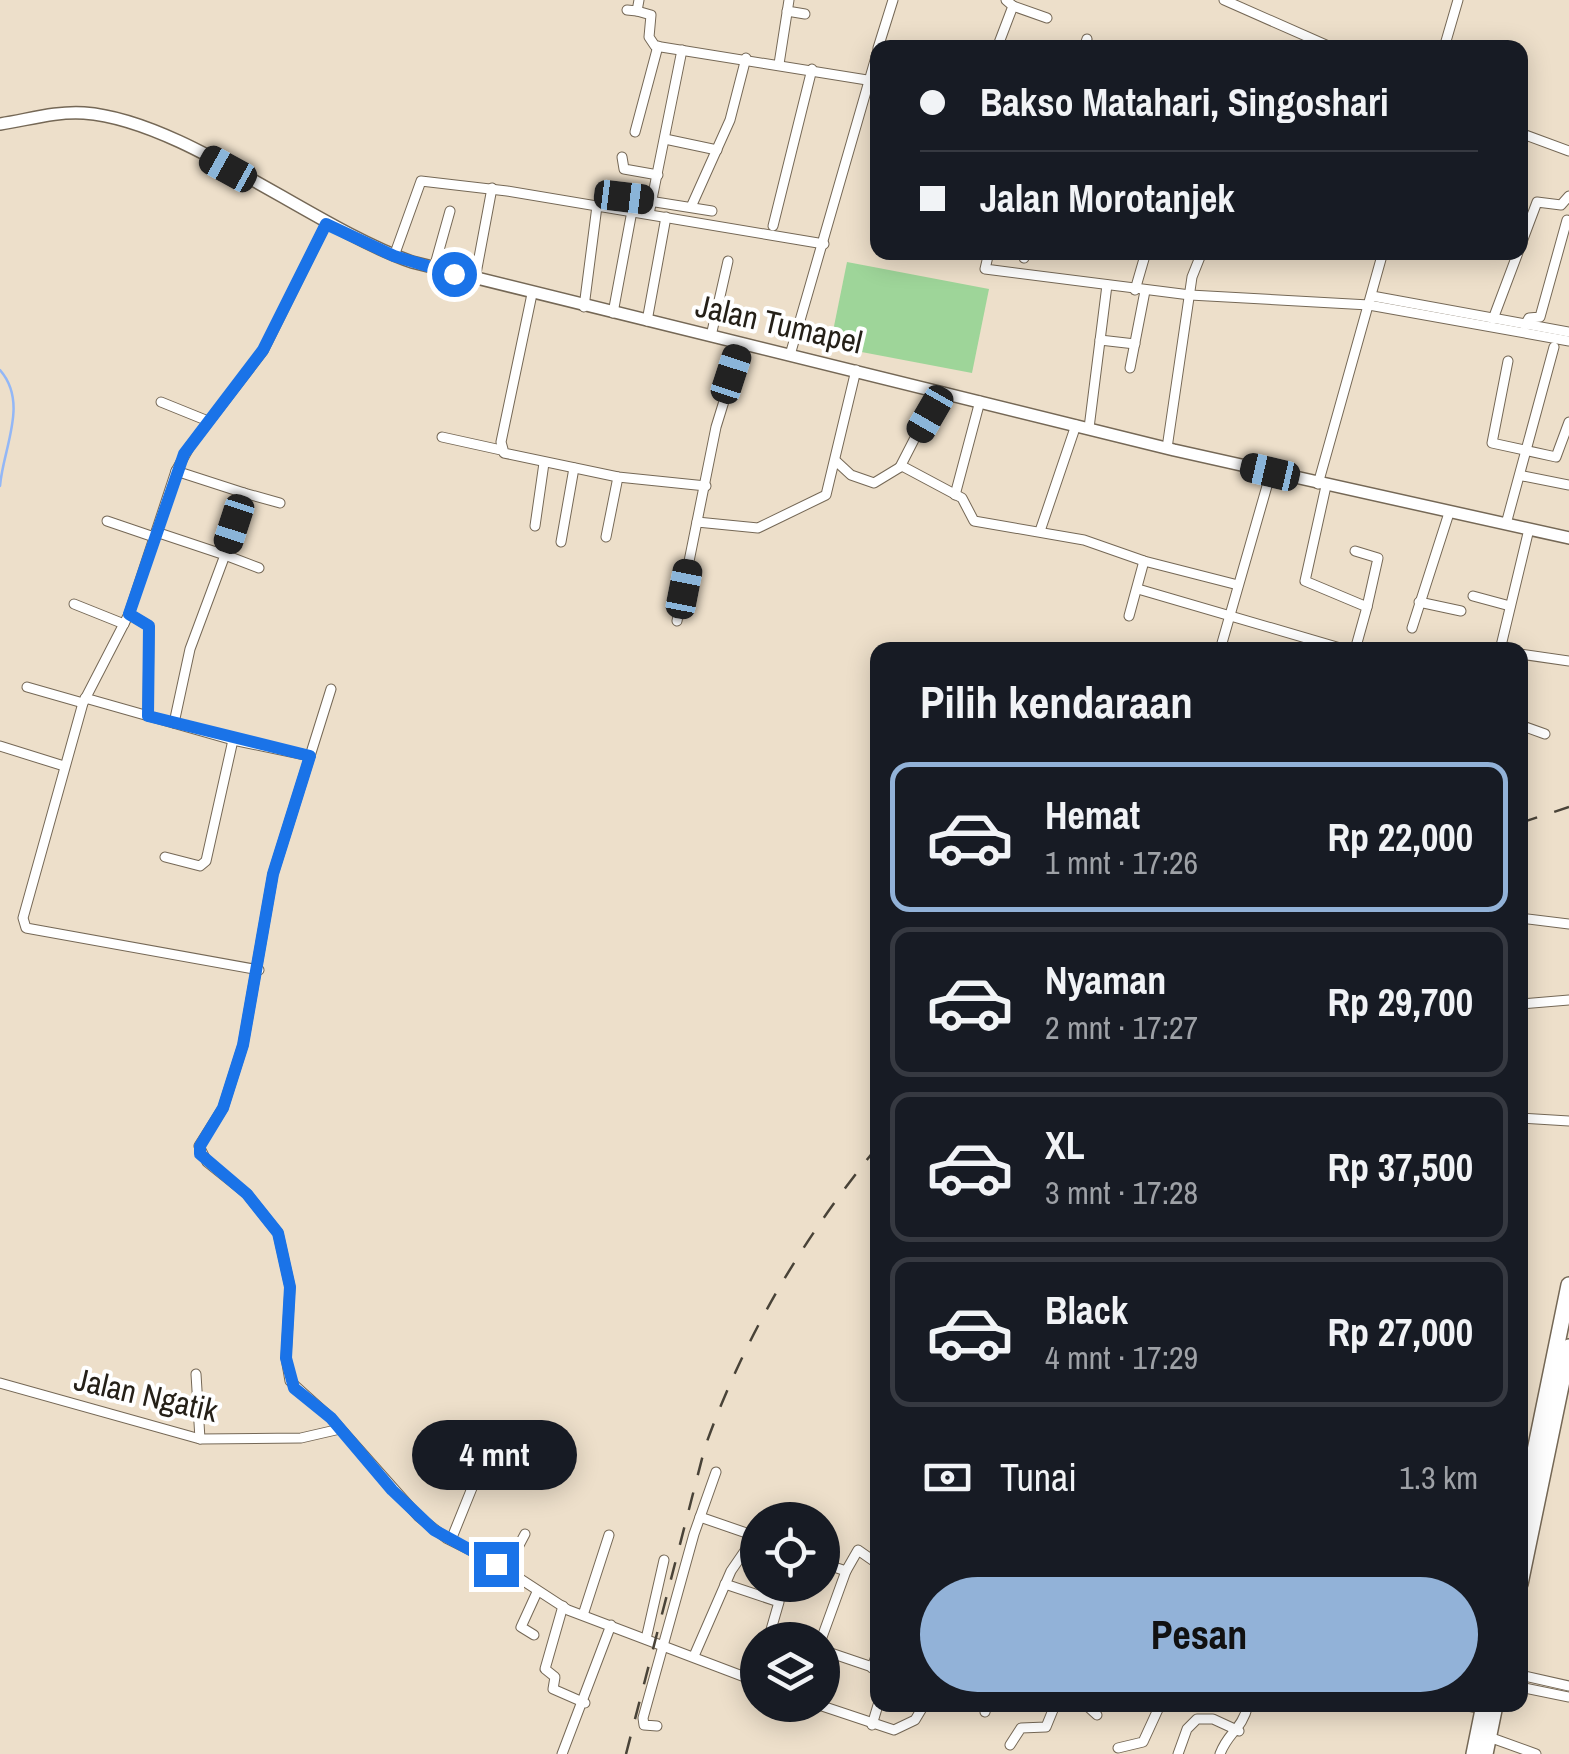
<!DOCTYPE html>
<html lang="id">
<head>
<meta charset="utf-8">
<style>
	body { margin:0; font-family:"Archivo Narrow",sans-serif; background:#20242c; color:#f1f3f6; height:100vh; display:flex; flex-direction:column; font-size:38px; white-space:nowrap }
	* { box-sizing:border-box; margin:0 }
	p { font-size:32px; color:#9ea1a6 }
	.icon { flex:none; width:55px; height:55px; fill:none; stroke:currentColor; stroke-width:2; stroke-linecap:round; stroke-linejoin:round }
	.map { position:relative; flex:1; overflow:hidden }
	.panel { position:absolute; left:870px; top:642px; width:658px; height:1070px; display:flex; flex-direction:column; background:#171b24; border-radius:20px; box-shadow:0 5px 25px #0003 }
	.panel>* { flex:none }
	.guide { position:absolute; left:870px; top:40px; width:658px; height:220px; border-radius:20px; box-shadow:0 5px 25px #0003; display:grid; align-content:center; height:220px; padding:0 50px; background:#171b24 }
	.tools { position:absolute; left:740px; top:1502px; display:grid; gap:20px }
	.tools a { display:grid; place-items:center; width:100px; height:100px; border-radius:50%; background:#171b24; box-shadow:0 5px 25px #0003; font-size:50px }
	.end { position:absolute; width:45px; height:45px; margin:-22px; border:12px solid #1a73e8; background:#fff; box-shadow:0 0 0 5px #fff }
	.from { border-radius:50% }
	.bubble { position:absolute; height:70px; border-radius:35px; background:#171b24; box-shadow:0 5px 25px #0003; font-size:32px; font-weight:800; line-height:70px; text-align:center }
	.car { position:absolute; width:30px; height:60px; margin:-30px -15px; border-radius:12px; box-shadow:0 0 8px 2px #0007; background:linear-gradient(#222 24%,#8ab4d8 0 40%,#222 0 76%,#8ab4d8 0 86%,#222 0) }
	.guide b { display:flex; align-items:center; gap:35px; height:95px; font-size:38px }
	.guide b+b { border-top:2px solid #363941 }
	.guide i { width:25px; height:25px; background:#f1f3f6 }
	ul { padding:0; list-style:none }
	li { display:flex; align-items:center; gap:30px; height:150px; margin:0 20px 15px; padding:0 30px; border:5px solid #363941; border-radius:20px }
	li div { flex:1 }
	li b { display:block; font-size:38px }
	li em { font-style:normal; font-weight:800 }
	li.on { border-color:#92b2d8 }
	li>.icon { width:90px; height:90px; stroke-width:1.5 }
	h2 { padding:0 50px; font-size:45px; line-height:120px }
	.pay { display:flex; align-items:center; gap:25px; height:110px; padding:0 50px; font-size:38px }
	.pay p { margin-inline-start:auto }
	.primary-button { display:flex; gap:20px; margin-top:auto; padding:20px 50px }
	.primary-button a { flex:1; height:115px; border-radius:60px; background:#92b2d8; color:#111; font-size:40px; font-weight:800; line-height:115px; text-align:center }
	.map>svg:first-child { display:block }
	.green { fill:#9ed599 }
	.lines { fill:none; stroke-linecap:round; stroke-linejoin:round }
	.stream { stroke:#93b7f6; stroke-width:2.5 }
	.minor-casing { stroke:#756856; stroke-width:11 }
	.tertiary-casing { stroke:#756856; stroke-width:14 }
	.trunk-casing { stroke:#756856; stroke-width:18 }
	.minor { stroke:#fff; stroke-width:9 }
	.tertiary { stroke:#fff; stroke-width:11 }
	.trunk { stroke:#fff; stroke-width:15 }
	.rail { stroke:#494338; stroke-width:2.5; stroke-dasharray:18 18; stroke-linecap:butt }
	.route { stroke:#1a73e8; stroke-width:12 }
	.labels { text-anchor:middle; stroke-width:8; stroke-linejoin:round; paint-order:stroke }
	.street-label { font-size:32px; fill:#252018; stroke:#fff }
</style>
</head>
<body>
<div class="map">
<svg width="1569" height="1754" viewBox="0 0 1569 1754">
	<rect width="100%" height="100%" fill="#eddfca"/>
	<path class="green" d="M847 262 989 289 972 373 830 346Z"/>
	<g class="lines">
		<path class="stream" d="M0 370C29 403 3 448 0 486"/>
		<g class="minor-casing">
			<g id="minor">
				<path d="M1224 0 1333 48"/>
				<path d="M1013 6 1047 18"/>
				<path d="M627 10 637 11 639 0"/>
				<path d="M637 11 651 15 649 37 655 46 867 80"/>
				<path d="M787 11 805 14"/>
				<path d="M878 48 893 0"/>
				<path d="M997 48 1013 6 1006 0"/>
				<path d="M1084 48 1087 39"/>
				<path d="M1444 48 1458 0"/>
				<path d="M779 64 789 0"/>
				<path d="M635 132 658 46"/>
				<path d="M1520 133 1569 151"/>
				<path d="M665 139 717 150"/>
				<path d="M622 157 624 169 658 175"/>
				<path d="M624 197 712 211"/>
				<path d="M691 207 730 120 746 58"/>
				<path d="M649 214 682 50"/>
				<path d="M773 226 812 69"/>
				<path d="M989 252 985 269 1190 295 1369 305 1569 341"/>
				<path d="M394 256 421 181 507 191 824 244"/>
				<path d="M1024 258 1025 252"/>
				<path d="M434 268 450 211"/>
				<path d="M475 279 492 188"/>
				<path d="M1135 290 1146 252"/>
				<path d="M532 294 501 442 504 453 618 477 706 486"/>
				<path d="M1372 296 1569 332"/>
				<path d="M584 307 597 206"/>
				<path d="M613 313 632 211"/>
				<path d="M1493 319 1537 202 1561 205 1569 196"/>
				<path d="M647 321 666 217"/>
				<path d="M1525 325 1529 318 1540 317 1567 220"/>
				<path d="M711 336 728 261"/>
				<path d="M1100 340 1135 344"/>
				<path d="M790 355 878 50"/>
				<path d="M1508 361 1492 443 1556 457 1569 422"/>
				<path d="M1130 368 1145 291"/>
				<path d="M161 402 208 421"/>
				<path d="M1089 428 1107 285"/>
				<path d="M442 437 501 450"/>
				<path d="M1167 448 1192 277 1202 252"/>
				<path d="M837 462 851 475 874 483 902 466 962 498 974 521 1084 540 1144 561 1238 585"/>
				<path d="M900 467 939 391"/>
				<path d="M176 471 244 493"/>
				<path d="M1523 476 1569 485"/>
				<path d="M1318 484 1383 252"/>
				<path d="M1326 486 1305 581 1367 607 1355 650"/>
				<path d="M955 495 980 401"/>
				<path d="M107 521 154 537"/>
				<path d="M697 522 758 528 826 495 856 370"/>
				<path d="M1506 524 1554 347"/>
				<path d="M535 526 544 463"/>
				<path d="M1040 531 1076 425"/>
				<path d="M156 532 225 555 190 649 174 723"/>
				<path d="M606 537 618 477"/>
				<path d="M561 542 574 468"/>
				<path d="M1355 551 1378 558 1367 607"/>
				<path d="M259 568 225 555 244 493 280 503"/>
				<path d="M1138 589 1347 650"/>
				<path d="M1473 596 1510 606"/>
				<path d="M1419 602 1461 611"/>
				<path d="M74 604 124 624"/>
				<path d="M129 614 149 626 148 716"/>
				<path d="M1129 616 1144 561"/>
				<path d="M677 621 716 427 742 343"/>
				<path d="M1412 628 1449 513"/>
				<path d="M1220 650 1271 472"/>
				<path d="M1500 650 1529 529"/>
				<path d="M1520 654 1569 661"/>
				<path d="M27 687 83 703"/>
				<path d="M85 698 233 740 310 756 273 874 243 1045 223 1108 199 1146 207 1162 247 1194 278 1233 290 1287 286 1358 290 1381 331 1418 419 1517 446 1538 496 1563 568 1610 758 1682"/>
				<path d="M1520 725 1545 734"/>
				<path d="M0 746 64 766"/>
				<path d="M310 756 331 689"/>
				<path d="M165 857 200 866 206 861 233 740"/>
				<path d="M1520 918 1569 924"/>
				<path d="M259 970 26 928 23 918 83 703 129 614 176 471 190 446 263 351 326 224"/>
				<path d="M1520 1004 1569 1000"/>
				<path d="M1520 1118 1569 1121"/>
				<path d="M196 1374 200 1439"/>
				<path d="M0 1383 200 1439 301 1438 340 1429"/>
				<path d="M700 1517 758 1537"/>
				<path d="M451 1540 472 1488"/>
				<path d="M822 1563 846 1571 858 1550 878 1564"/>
				<path d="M506 1570 525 1534"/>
				<path d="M725 1584 779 1602 768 1640"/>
				<path d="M563 1606 545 1669 555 1677 553 1689 585 1703"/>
				<path d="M583 1615 609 1535"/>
				<path d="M534 1635 521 1627 537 1592"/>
				<path d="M646 1639 664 1560"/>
				<path d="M821 1640 846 1571"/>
				<path d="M822 1650 878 1669"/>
				<path d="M694 1656 731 1571 755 1536"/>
				<path d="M872 1668 877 1653"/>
				<path d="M1520 1675 1569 1686"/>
				<path d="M1520 1687 1569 1697"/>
				<path d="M819 1705 894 1730 915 1720 924 1705"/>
				<path d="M1086 1705 1097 1715"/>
				<path d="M1463 1705 1483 1709"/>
				<path d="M985 1712 987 1705"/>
				<path d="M872 1725 878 1705"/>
				<path d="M657 1726 644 1725 643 1718 694 1534 716 1472"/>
				<path d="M1489 1737 1536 1754"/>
				<path d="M1010 1745 1021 1728 1046 1727 1055 1705"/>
				<path d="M1118 1748 1143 1742 1160 1705"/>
				<path d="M562 1754 611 1625"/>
				<path d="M1178 1754 1187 1729 1197 1719H1213L1239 1731"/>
				<path d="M1220 1754C1228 1732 1242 1730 1248 1705"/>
			</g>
		</g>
		<g class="tertiary-casing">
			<path id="tertiary" d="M0 124C27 120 56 111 84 113 183 120 312 227 412 262L1174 450 1569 538"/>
		</g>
		<g class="trunk-casing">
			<g id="trunk">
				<path d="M1520 1524 1569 1285"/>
				<path d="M1520 1584 1569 1347"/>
				<path d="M1474 1754 1484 1705"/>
				<path d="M1485 1754 1495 1705"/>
			</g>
		</g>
		<use href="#minor" class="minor"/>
		<use href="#tertiary" class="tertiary"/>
		<use href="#trunk" class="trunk"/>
		<g class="rail">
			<path d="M1520 823 1569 807"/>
			<path d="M626 1754 705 1447C745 1335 803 1238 878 1146"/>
		</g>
	</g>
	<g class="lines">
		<path class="route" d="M454 274 394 256 326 224 263 350 184 454 129 614 149 626 148 716 310 756 273 874 243 1045 223 1108 200 1146V1154L247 1194 278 1233 290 1287 286 1358 294 1388 331 1418 392 1490 434 1530 496 1564"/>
	</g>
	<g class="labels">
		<g class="street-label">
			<text transform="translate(779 324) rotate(13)" y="11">Jalan Tumapel</text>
			<text transform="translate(146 1395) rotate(13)" y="11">Jalan Ngatik</text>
		</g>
	</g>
</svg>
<div class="tools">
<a><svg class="icon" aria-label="locate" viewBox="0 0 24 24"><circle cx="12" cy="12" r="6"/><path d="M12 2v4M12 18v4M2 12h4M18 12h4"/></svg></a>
<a><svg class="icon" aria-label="layers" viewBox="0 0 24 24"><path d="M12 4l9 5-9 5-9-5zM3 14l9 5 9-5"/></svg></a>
</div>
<i class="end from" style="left:454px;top:274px"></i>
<i class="end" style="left:496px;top:1564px"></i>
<div class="bubble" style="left:412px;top:1420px;width:165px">4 mnt</div>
<i class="car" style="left:228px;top:169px;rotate:299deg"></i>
<i class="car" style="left:624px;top:197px;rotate:97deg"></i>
<i class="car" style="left:731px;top:374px;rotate:18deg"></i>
<i class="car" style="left:930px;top:414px;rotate:210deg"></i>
<i class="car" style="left:1270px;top:472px;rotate:283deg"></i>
<i class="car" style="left:234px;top:524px;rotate:198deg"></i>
<i class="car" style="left:684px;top:589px;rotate:11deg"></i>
<div class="guide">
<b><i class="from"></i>Bakso Matahari, Singoshari</b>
<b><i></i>Jalan Morotanjek</b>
</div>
<section class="panel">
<h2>Pilih kendaraan</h2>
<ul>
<li class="on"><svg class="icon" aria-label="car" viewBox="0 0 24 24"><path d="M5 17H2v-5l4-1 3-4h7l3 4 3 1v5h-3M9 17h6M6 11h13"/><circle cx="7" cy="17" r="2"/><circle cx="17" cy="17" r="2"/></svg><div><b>Hemat</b><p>1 mnt · 17:26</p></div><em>Rp 22,000</em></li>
<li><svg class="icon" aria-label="car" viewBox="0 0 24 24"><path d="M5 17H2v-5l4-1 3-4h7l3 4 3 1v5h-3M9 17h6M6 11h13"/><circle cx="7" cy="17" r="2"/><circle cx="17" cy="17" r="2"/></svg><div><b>Nyaman</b><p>2 mnt · 17:27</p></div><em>Rp 29,700</em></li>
<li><svg class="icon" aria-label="car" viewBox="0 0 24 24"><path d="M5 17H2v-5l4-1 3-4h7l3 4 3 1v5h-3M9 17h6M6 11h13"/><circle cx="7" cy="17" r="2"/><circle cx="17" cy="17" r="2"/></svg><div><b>XL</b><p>3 mnt · 17:28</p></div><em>Rp 37,500</em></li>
<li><svg class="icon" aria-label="car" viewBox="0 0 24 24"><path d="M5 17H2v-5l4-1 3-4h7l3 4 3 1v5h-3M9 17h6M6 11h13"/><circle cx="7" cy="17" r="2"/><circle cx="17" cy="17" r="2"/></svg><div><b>Black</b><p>4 mnt · 17:29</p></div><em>Rp 27,000</em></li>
</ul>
<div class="pay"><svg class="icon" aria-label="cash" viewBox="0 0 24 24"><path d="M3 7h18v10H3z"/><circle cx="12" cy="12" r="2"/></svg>Tunai<p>1.3 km</p></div>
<div class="primary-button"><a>Pesan</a></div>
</section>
</div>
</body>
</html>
